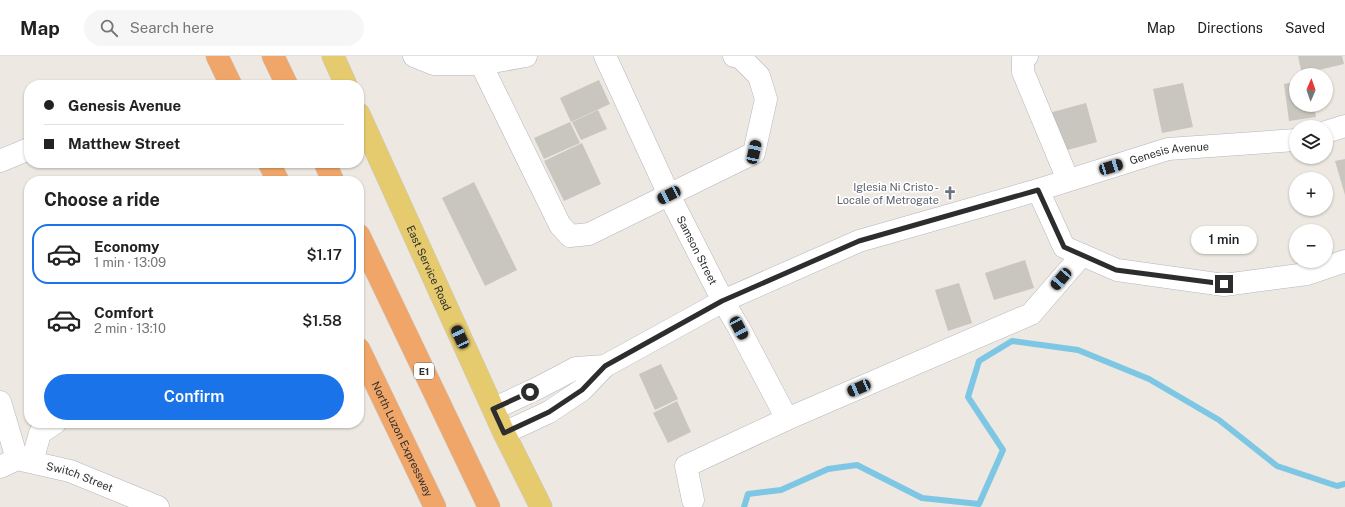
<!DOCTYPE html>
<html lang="en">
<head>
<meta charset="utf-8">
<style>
	body { margin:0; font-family:"Public Sans",sans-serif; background:#f6f6f6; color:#222; height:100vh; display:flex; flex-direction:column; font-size:15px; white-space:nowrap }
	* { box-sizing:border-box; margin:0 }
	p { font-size:13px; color:#767676 }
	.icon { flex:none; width:22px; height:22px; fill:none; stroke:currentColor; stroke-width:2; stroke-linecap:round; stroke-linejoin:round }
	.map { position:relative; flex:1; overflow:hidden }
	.side { position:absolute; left:24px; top:120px; width:340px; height:252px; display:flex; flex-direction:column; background:#fff; border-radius:16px; box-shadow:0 1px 3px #0004 }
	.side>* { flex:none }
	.top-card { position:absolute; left:24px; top:24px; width:340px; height:88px; border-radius:16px; box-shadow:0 1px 3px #0004; display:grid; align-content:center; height:88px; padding:0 20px; background:#fff }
	.needle { width:26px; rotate:2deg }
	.fabs { position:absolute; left:1289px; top:12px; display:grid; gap:8px }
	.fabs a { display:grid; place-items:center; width:44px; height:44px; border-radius:50%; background:#fff; box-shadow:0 1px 3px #0004; font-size:20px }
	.end { position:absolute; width:18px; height:18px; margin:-9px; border:5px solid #2d2d2d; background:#fff; box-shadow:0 0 0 2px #fff }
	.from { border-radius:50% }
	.bubble { position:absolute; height:28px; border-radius:14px; background:#fff; box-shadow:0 1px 3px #0004; font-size:13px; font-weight:600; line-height:28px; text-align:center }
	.car { position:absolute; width:12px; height:24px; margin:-12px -6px; border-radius:5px; box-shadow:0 0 3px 1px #0007; background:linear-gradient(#222 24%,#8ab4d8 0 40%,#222 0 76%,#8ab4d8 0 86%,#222 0) }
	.top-card b { display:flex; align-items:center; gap:14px; height:38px; font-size:15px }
	.top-card b+b { border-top:1px solid #e0e0e0 }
	.top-card i { width:10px; height:10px; background:#222 }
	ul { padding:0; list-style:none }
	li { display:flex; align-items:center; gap:12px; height:60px; margin:0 8px 6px; padding:0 12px; border:2px solid transparent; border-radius:16px }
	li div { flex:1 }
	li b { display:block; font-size:15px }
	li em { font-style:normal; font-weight:600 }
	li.current { border-color:#1a73e8 }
	li>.icon { width:36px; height:36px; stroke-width:1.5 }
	h2 { padding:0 20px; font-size:18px; line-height:48px }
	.cta { display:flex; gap:8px; margin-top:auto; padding:8px 20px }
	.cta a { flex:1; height:46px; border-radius:24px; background:#1a73e8; color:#fff; font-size:16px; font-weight:600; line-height:46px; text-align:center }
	header { display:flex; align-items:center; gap:24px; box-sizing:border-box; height:56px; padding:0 20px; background:#fff; border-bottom:1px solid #e0e0e0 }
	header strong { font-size:19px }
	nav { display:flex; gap:22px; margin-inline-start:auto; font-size:14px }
	.search { width:280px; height:36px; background:#f6f6f6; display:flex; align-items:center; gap:10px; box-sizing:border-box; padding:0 14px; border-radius:22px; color:#767676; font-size:15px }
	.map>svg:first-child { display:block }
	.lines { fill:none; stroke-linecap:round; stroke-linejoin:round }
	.stream { stroke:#7ec7e4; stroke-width:6 }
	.building { fill:#c9c6bf }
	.minor-casing { stroke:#b4b6bf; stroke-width:23 }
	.major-casing { stroke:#c8c8c8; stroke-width:23 }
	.highway-casing { stroke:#c8c8c8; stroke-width:23 }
	.minor { stroke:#fff; stroke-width:22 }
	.major { stroke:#e5cb6e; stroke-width:22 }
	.highway { stroke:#f0a669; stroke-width:22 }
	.route { stroke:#2d2d2d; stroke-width:5 }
	.labels { text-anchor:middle; stroke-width:3.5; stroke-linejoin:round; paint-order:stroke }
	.shield { fill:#fff; stroke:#6c6c6c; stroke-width:1 }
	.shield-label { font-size:10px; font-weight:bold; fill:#2d2d2d }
	.street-label { font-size:11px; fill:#2d2d2d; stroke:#fff }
	.worship-label { font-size:11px; fill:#5b616d; stroke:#fff; text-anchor:end }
</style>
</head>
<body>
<header>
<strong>Map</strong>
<div class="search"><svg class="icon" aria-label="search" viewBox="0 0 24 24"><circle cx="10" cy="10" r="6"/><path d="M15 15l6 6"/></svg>Search here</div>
<nav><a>Map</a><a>Directions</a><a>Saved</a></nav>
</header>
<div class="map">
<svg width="1345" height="451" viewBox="0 0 1345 451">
	<rect width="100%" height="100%" fill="#ede8e1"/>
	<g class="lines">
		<path class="stream" d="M744 451 748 438 781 434 828 413 857 409 922 442 979 448 1003 394 968 341 979 305 1012 285 1078 294 1149 323 1219 364 1277 410 1337 430 1345 428"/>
	</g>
	<g class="building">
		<path d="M1298 0H1342L1344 8 1302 18Z"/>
		<path d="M599 24 610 48 571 66 560 42Z"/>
		<path d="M1296 26V49H1314L1316 61 1289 65 1284 28Z"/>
		<path d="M1183 27 1193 71 1162 77 1153 33Z"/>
		<path d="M1086 47 1097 86 1060 96 1049 57Z"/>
		<path d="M598 54 607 73 581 84 572 66Z"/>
		<path d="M570 66 580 87 544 103 534 82Z"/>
		<path d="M582 87 601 128 564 145 544 105Z"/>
		<path d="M1345 103V139L1335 105Z"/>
		<path d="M474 126 517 214 485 230 442 142Z"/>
		<path d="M1025 204 1034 232 994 244 985 217Z"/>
		<path d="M959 227 972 267 948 275 935 234Z"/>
		<path d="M661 308 678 343 655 354 639 318Z"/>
		<path d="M677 345 691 376 668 387 653 357Z"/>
	</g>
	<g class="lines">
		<g class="minor-casing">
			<g id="minor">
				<path d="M414 0 434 8H481L526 0"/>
				<path id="s1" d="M605 0 669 139 723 245 739 272 787 363"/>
				<path d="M1027 0 1023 3V16L1068 124"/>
				<path d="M481 8 560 169 570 180 589 178 754 97 766 43 759 20 739 0H734"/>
				<path d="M1326 76 1345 70"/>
				<path d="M0 105 29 93"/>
				<path d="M1038 134 1064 191 1117 214 1224 229 1307 218 1345 205"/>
				<path d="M0 346 17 403"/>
				<path id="s2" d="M493 353 538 332 576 312 605 310 723 245 859 185 1038 134 1168 93 1296 84"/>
				<path d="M504 377 549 356 582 334 605 310"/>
				<path d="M32 406 40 377 55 367"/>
				<path id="s3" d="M0 411 17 403 70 415 158 451"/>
				<path d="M693 444 686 410 787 363 1031 258 1082 199"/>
			</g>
		</g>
		<g class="major-casing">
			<g id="major">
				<path d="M333 0 346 29"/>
				<path id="s4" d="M359 58 504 377 541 451"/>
			</g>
		</g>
		<g class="highway-casing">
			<g id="highway">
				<path d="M217 0 231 29"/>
				<path d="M273 0 287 29"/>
				<path d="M269 107 278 125"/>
				<path d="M325 107 333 125"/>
				<path d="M359 179 489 451"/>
				<path id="s5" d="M359 293 435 451"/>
			</g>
		</g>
		<use href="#minor" class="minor"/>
		<use href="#major" class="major"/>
		<use href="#highway" class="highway"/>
	</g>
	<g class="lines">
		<path class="route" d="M530 336 493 353 504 377 549 356 582 334 605 310 722 245 859 185 1038 134 1064 191 1116 214 1224 228"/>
	</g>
	<defs>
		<g id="church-bare" transform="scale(1.08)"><path d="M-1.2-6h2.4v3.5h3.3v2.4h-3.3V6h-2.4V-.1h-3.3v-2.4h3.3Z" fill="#6b7280" stroke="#fff" stroke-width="2.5" paint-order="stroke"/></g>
	</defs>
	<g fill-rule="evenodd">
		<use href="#church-bare" x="950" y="137"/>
	</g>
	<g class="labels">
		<rect class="shield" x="414" y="307" width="20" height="16" rx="3"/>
		<g class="shield-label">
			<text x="424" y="319">E1</text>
		</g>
		<g class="street-label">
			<text dy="4" stroke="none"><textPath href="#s2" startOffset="728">Genesis Avenue</textPath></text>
			<text dy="4" stroke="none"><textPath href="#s1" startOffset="215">Samson Street</textPath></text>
			<text dy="4" stroke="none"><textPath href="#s4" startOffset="169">East Service Road</textPath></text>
			<text dy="4" stroke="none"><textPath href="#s5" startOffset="100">North Luzon Expressway</textPath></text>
			<text dy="4" stroke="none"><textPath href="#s3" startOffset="84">Switch Street</textPath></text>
		</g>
		<g class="worship-label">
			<text x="939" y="135">Iglesia Ni Cristo -<tspan x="939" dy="13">Locale of Metrogate</tspan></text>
		</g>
	</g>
</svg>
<div class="fabs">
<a><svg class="needle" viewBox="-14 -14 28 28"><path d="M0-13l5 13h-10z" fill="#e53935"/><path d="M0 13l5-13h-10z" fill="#767676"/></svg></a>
<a><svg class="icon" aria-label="layers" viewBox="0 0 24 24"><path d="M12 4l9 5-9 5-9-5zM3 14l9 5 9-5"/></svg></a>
<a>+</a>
<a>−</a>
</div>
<i class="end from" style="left:530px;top:336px"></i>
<i class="end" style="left:1224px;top:228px"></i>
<div class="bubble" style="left:1191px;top:170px;width:66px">1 min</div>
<i class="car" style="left:754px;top:96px;rotate:12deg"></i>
<i class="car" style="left:1111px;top:111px;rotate:73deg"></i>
<i class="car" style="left:669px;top:139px;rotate:244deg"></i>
<i class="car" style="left:1061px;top:223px;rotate:221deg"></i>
<i class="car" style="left:739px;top:272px;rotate:152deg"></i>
<i class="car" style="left:460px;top:281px;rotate:335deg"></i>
<i class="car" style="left:859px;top:332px;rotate:247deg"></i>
<div class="top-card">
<b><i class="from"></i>Genesis Avenue</b>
<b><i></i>Matthew Street</b>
</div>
<section class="side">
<h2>Choose a ride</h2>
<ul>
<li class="current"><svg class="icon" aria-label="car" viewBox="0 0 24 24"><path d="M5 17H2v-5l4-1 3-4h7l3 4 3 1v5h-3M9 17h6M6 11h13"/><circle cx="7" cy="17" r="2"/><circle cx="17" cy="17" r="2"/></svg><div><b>Economy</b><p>1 min · 13:09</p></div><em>$1.17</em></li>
<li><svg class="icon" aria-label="car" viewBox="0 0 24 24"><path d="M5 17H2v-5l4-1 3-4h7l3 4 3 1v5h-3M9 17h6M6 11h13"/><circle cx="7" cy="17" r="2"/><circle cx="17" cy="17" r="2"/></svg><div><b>Comfort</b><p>2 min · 13:10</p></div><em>$1.58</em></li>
</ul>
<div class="cta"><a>Confirm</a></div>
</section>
</div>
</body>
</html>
